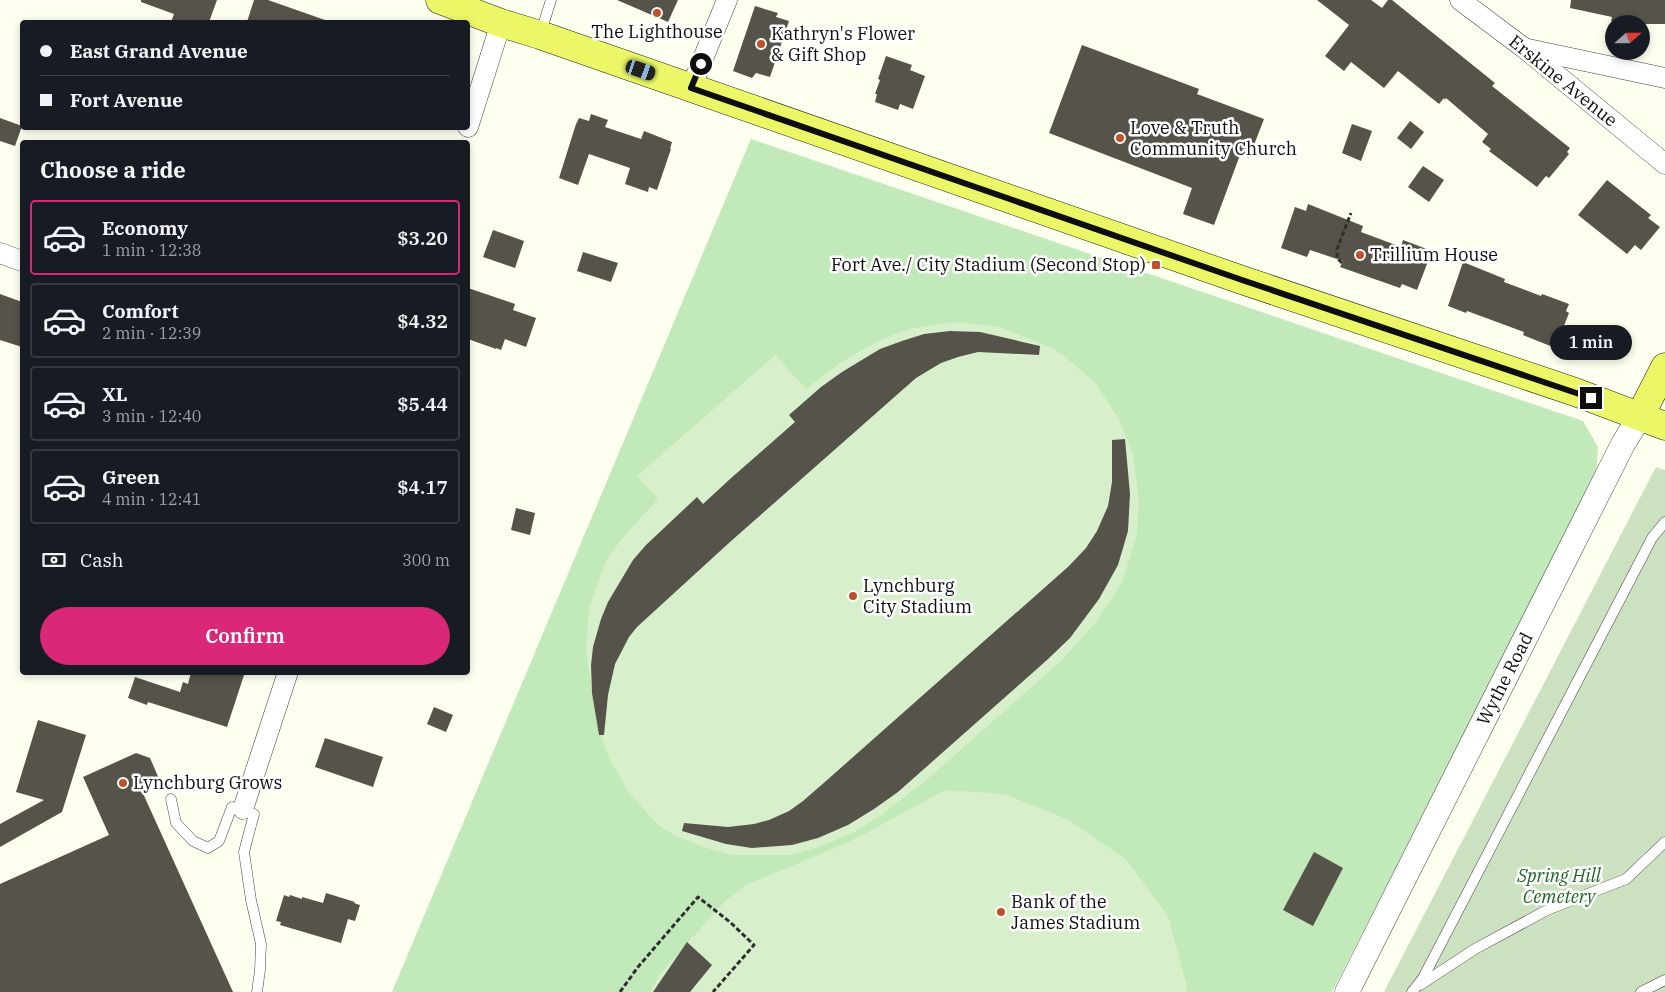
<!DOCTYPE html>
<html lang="en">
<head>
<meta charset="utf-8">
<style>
	body { margin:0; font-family:"IBM Plex Serif",serif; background:#20242c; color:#f1f3f6; height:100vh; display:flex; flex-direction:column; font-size:19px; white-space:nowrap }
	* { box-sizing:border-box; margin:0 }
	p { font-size:16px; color:#9ea1a6 }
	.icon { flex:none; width:28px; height:28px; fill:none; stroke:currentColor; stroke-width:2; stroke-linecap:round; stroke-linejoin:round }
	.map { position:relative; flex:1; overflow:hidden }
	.details { position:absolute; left:20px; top:140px; width:450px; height:535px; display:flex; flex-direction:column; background:#171b24; border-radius:5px; box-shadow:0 2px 8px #0003 }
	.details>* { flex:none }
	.top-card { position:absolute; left:20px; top:20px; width:450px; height:110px; border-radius:5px; box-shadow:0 2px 8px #0003; display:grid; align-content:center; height:110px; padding:0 20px; background:#171b24 }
	.needle { width:32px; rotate:69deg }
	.tools { position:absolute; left:1605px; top:15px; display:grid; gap:10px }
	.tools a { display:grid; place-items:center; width:45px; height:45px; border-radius:50%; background:#171b24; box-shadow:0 2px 8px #0003; font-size:25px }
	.end { position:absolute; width:22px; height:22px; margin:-11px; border:6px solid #0e0e0e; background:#fff; box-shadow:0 0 0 2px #fff }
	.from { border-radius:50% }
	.bubble { position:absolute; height:35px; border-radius:18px; background:#171b24; box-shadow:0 2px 8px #0003; font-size:16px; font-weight:600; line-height:35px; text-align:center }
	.car { position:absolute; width:15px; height:30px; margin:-15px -8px; border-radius:6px; box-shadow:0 0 4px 1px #0007; background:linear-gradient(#222 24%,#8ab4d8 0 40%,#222 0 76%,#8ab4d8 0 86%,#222 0) }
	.top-card b { display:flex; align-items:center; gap:18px; height:48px; font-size:19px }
	.top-card b+b { border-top:1px solid #363941 }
	.top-card i { width:12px; height:12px; background:#f1f3f6 }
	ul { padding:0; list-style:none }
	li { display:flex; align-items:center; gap:15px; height:75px; margin:0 10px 8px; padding:0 10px; border:2px solid #363941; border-radius:5px }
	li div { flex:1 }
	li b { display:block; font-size:19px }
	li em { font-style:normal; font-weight:600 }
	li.active { border-color:#db2777 }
	li>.icon { width:45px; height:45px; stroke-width:1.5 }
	h2 { padding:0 20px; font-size:22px; line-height:60px }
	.pay { display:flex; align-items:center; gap:12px; height:55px; padding:0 20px; font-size:19px }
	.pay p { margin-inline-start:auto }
	.action { display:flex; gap:10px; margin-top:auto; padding:10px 20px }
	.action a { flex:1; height:58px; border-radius:30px; background:#db2777; color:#fff; font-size:20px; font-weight:600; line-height:58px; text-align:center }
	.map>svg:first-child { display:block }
	.green { fill:#c2e9b9 }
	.cemetery { fill:#cbe1c0 }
	.pitch { fill:#d7f0cb }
	.building { fill:#56534a }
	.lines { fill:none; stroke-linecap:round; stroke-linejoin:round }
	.service-casing { stroke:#414141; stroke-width:11 }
	.minor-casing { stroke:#414141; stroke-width:21 }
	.tertiary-casing { stroke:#414141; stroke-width:25 }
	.primary-casing { stroke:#1f1f1f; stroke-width:29 }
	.path { stroke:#303030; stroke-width:3; stroke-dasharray:5 2.5; stroke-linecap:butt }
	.service { stroke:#fff; stroke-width:10 }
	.minor { stroke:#fff; stroke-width:20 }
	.tertiary { stroke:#fff; stroke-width:24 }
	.primary { stroke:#ebf767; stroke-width:28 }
	.route { stroke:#0e0e0e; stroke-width:6 }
	.poi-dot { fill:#bd5127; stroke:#fff; stroke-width:2 }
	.labels { text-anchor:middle; stroke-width:5; stroke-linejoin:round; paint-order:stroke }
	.poi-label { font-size:18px; fill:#0e0e0e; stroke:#fff; text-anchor:start }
	.street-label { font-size:18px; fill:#0e0e0e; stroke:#fff }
	.park-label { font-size:18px; font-style:italic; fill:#1e6527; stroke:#fff }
</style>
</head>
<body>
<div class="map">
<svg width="1665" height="992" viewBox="0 0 1665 992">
	<rect width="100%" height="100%" fill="#fdffef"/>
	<path class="green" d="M751 139 1583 421 1598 447 1596 479 1332 992H392Z"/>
	<path class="cemetery" d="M1656 467 1665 470V992H1384Z"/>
	<g class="pitch">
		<path d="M957 322 1000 327 1050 347 1063 355 1095 382 1119 419 1133 454 1139 500 1137 534 1122 583 1095 623 1061 661 931 776 883 814 854 832 819 847 791 855H733L706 848 674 835 658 825 630 794 610 760 597 724 586 650 589 608 606 560 625 535 658 499 637 476 775 355 806 389C837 363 871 341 910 329 925 325 942 324 957 322Z"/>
		<path d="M945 790 1004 794 1067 819 1127 860 1168 916 1186 983 1187 992H650L660 974 725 901 744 886 853 840Z"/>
	</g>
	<g class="building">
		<path d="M141 0H217L209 22H171L174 14 141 2Z"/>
		<path d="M254 0H268L325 20 324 22H247Z"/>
		<path d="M617 0H678L668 22Z"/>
		<path d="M1317 0H1371L1382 8 1388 0H1392L1495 83 1492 86 1570 148 1567 152 1569 154 1549 178 1546 176 1537 187 1489 151 1491 149 1482 142 1488 134 1446 98 1445 100 1444 98 1439 104 1398 71 1384 88 1351 62 1344 71 1325 56 1349 25Z"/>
		<path d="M1571 0H1665V24H1623L1611 21 1612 17 1570 8Z"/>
		<path d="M755 6 778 13 776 17 789 21 770 77 756 73 752 78 733 71Z"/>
		<path d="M1082 45 1199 89 1197 94 1264 119 1249 158 1240 155 1214 225 1183 214 1192 188 1049 133Z"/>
		<path d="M886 56 912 65 910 70 925 76 913 109 900 104 898 110 875 102 877 94H875L880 80 878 79Z"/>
		<path d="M591 114 608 120 605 127 641 139 644 131 672 142 670 149H671L657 190 649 187 648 192 625 184 630 168 589 154 578 185 559 178 576 124 579 118 589 121Z"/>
		<path d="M0 118 22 126 15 146 0 141Z"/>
		<path d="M1410 121 1424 132 1411 149 1397 138Z"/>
		<path d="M1352 124 1372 131 1361 161 1342 153Z"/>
		<path d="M1423 166 1444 180 1429 202 1408 187Z"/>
		<path d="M1607 180 1651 215 1648 218 1660 227 1641 250 1635 245 1627 254 1578 215Z"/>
		<path d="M1308 204 1363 226 1361 232 1401 247 1403 240 1432 251 1417 290 1402 284 1400 288 1340 267 1343 261 1310 250 1307 257 1281 248 1295 207 1306 211Z"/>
		<path d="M493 230 524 241 515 268 483 257Z"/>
		<path d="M583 252 618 263 611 282 577 271Z"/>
		<path d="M1463 262 1505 279 1504 282 1541 296 1542 294 1569 304 1566 311 1569 313 1558 341 1556 340 1553 347 1523 335 1524 332 1467 311 1466 313 1448 306Z"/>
		<path d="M468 288 515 304 513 310 536 318 526 347 505 339 501 350 496 348V349L468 339Z"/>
		<path d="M0 294 22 302V347L0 340Z"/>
		<path d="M950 331 980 332 1040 346 1039 355 978 352 958 357 941 363 916 378 730 542 637 627 629 637 615 664 608 695 604 735H599L592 693 591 665 593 647 601 619 608 602 633 560 646 545 697 497 703 504 730 479 795 422 789 415 821 387 842 372 880 349 902 341 924 334Z"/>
		<path d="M1125 439 1130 494 1128 531 1118 565 1099 599 1070 638 1047 660 898 792 874 809 848 825 818 838 792 845 752 848 726 844 682 831 684 823 728 827 754 824 769 820 789 811 803 801 826 781 1069 566 1086 548 1097 531 1108 506 1112 482V440Z"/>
		<path d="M516 508 535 513 530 535 511 530Z"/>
		<path d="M191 672H245L227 727 148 702 147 705 128 698 135 677 180 692 183 682 188 684Z"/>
		<path d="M434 707 453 715 446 732 427 724Z"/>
		<path d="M38 720 86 735 62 812 0 847V824L44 800 16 792Z"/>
		<path d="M325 738 383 757 373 787 315 767Z"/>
		<path d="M136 753 150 758 160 781 141 789 233 992H0V884L109 835 83 777Z"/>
		<path d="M1314 852 1343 868 1313 926 1283 910Z"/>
		<path d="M326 893 355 902 354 903 360 905 355 921 348 919 341 943 280 925 281 922 276 921 284 895 289 897 290 895 302 899V897L323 903Z"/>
		<path d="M687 942 712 965 690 992H653Z"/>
	</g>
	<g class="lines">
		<g class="service-casing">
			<g id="service">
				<path d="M540 35 551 0"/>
				<path d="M171 799 176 823 193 841 208 848 219 841 232 807"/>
				<path d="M254 814 244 852 251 900 261 944 260 970 257 992"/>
				<path d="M1420 985 1475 949 1547 910 1626 879 1665 842"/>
				<path d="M1412 992 1423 978 1652 538 1665 522"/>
				<path d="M1641 992 1665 980"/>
			</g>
		</g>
		<g class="minor-casing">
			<g id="minor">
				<path d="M1460 0 1524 48 1665 164"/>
				<path d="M1528 49 1665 78"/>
				<path d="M691 88 727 0"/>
				<path d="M468 127 501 23"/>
				<path d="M0 253 22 261"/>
				<path d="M243 809 288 672"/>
			</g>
		</g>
		<g class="tertiary-casing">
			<path id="tertiary" d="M1347 992 1623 444 1640 416"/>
		</g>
		<g class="primary-casing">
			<g id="primary">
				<path d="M440 0 501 23 540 35 1242 280 1575 392 1665 426"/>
				<path d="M1640 416 1665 367"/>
			</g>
		</g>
		<g class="path">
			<path d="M1342 263 1337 258V249L1351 213"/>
			<path d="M620 992 638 967 698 897 730 922 754 945 713 992"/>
		</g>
		<use href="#service" class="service"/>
		<use href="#minor" class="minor"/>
		<use href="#tertiary" class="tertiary"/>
		<use href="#primary" class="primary"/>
	</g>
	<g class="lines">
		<path class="route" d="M701 64 691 88 1242 280 1591 398"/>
	</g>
	<g class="poi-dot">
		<circle cx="657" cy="13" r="5"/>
		<circle cx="761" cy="44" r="5"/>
		<circle cx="1120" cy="138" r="5"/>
		<circle cx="1360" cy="255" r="5"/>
		<rect x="1151" y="260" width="10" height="10" rx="2.5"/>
		<circle cx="853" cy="596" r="5"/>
		<circle cx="123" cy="783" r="5"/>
		<circle cx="1001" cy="912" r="5"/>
	</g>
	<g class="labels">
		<g class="poi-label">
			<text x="657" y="38" text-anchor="middle">The Lighthouse</text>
			<text x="771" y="40">Kathryn's Flower<tspan x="771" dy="21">&amp; Gift Shop</tspan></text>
			<text x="1130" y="134">Love &amp; Truth<tspan x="1130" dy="21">Community Church</tspan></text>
			<text x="1370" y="261">Trillium House</text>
			<text x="1146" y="271" text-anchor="end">Fort Ave./ City Stadium (Second Stop)</text>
			<text x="863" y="592">Lynchburg<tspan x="863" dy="21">City Stadium</tspan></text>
			<text x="133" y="789">Lynchburg Grows</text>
			<text x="1011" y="908">Bank of the<tspan x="1011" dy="21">James Stadium</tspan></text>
		</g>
		<g class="street-label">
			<text transform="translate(1563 81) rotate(39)" y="6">Erskine Avenue</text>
			<text transform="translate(1505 679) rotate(-63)" y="6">Wythe Road</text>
		</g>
		<g class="park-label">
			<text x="1559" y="882">Spring Hill<tspan x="1559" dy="21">Cemetery</tspan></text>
		</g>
	</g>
</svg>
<div class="tools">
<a><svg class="needle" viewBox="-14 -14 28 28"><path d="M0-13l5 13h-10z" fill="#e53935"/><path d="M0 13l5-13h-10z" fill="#9ea1a6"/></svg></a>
</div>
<i class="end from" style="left:701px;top:64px"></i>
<i class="end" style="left:1591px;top:398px"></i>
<div class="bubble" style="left:1550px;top:325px;width:82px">1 min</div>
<i class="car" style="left:641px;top:70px;rotate:109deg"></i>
<div class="top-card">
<b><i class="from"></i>East Grand Avenue</b>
<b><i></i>Fort Avenue</b>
</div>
<section class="details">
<h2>Choose a ride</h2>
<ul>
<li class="active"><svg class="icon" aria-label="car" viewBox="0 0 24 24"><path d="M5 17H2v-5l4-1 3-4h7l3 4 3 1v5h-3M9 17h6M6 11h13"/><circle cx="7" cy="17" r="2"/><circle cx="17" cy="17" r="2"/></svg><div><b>Economy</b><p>1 min · 12:38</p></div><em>$3.20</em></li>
<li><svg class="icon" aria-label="car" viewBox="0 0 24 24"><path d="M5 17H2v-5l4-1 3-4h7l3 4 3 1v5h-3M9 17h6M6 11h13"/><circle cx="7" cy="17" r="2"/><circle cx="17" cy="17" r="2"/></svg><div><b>Comfort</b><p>2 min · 12:39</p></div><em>$4.32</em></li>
<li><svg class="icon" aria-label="car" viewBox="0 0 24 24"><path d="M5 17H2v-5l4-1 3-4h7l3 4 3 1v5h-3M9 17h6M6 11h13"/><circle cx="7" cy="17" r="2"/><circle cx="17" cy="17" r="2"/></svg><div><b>XL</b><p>3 min · 12:40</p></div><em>$5.44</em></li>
<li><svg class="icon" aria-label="car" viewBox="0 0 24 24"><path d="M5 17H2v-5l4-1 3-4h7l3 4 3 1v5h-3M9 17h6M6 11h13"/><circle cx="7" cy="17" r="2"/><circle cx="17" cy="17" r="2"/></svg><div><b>Green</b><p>4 min · 12:41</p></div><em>$4.17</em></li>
</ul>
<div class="pay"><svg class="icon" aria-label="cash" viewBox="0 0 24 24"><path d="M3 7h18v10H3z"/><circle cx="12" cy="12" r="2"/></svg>Cash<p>300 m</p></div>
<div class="action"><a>Confirm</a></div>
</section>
</div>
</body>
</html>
